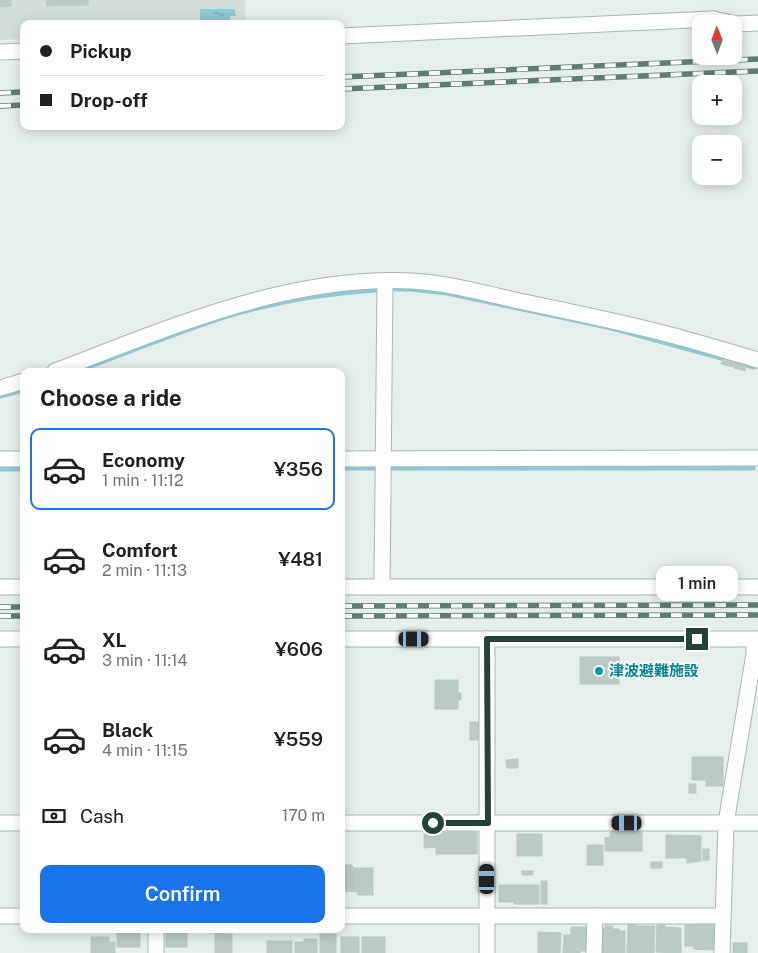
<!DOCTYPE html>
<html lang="en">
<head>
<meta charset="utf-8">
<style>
	body { margin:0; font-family:"Public Sans","Noto Sans JP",sans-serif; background:#f6f6f6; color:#202124; height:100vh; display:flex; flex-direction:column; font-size:19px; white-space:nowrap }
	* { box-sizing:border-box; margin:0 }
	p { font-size:16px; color:#757577 }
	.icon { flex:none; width:28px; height:28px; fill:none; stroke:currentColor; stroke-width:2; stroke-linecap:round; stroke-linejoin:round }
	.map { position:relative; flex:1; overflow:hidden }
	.details { position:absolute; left:20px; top:368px; width:325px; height:565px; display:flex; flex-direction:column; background:#fff; border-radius:10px; box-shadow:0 2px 12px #0003 }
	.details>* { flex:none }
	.top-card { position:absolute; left:20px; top:20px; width:325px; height:110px; border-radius:10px; box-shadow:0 2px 12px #0003; display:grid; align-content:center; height:110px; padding:0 20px; background:#fff }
	.needle { width:32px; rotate:359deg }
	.tools { position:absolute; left:692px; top:15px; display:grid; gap:10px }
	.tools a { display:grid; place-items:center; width:50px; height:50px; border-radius:10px; background:#fff; box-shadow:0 2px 12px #0003; font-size:25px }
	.end { position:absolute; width:22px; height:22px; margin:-11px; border:6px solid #24423a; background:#fff; box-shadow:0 0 0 2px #fff }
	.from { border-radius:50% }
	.bubble { position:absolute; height:35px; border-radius:10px; background:#fff; box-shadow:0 2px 12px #0003; font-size:16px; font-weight:600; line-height:35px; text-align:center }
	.car { position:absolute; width:15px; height:30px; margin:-15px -8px; border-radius:6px; box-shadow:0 0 4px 1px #0007; background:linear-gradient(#222 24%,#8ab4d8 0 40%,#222 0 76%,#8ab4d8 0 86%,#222 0) }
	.top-card b { display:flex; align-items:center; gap:18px; height:48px; font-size:19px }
	.top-card b+b { border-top:1px solid #e0e0e0 }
	.top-card i { width:12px; height:12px; background:#202124 }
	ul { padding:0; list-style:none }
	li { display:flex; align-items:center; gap:15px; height:82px; margin:0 10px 8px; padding:0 10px; border:2px solid transparent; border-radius:10px }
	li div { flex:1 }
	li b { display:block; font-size:19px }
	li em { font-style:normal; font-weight:600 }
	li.selected { border-color:#1a73e8 }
	li>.icon { width:45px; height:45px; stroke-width:1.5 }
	h2 { padding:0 20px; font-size:22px; line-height:60px }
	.pay { display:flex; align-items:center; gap:12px; height:55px; padding:0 20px; font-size:19px }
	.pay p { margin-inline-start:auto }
	.primary-button { display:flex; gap:10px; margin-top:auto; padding:10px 20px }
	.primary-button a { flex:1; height:58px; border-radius:10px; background:#1a73e8; color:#fff; font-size:20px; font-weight:600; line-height:58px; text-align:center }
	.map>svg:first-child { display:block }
	.built { fill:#d4dfda }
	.water { fill:url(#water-ripples) }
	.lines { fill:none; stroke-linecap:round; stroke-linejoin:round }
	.stream { stroke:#8ec9d4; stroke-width:5 }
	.building { fill:#bbcac4; stroke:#b8c9c2 }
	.street-casing { stroke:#a8b8b2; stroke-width:17 }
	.secondary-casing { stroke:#a4bbb3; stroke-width:17 }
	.street { stroke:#fff; stroke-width:15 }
	.secondary { stroke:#fff; stroke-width:15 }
	.rail-casing { stroke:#5f7d75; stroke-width:5.5 }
	.rail { stroke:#f7fbf9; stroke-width:4; stroke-dasharray:11; stroke-linecap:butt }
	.route { stroke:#24423a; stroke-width:6 }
	.culture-dot { fill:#0f9aa8; stroke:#f7fbf9; stroke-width:2 }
	.labels { text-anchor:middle; stroke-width:4; stroke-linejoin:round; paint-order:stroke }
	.culture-label { font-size:15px; font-weight:bold; fill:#0d838f; stroke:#f7fbf9; text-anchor:start }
</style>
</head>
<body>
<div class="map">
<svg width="758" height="953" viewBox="0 0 758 953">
	<defs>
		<pattern id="water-ripples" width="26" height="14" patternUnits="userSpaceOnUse" patternTransform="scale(1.25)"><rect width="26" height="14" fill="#8ec9d4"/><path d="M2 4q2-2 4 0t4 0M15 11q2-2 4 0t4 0" fill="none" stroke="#74a5ad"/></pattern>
	</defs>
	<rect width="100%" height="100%" fill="#e6efeb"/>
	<path class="built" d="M0 0H245L246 24H24V39L0 40Z"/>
	<path class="water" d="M200 9H235L236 16H230V24H200Z"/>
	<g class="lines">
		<g class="stream">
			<path d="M393 289H410L447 293 612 328 754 367"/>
			<path d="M77 371C126 353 174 333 224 317 273 302 325 293 377 290"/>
			<path d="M0 396 24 390"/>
			<path d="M341 468H376"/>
			<path d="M392 468H753"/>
			<path d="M0 469H24"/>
		</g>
	</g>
	<g class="building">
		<path d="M0 0H11V6L0 7Z"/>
		<path d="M47 0H88V5L47 6Z"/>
		<path d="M723 359 734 362 733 367 721 364Z"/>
		<path d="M736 362 747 365 745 371 734 368Z"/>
		<rect x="580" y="657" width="39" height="27"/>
		<path d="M435 680H458V693H461V700H458V709H435Z"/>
		<rect x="470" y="722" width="10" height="18"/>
		<path d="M692 757H723V786H706V780H692Z"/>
		<path d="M518 759V768H507L506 760Z"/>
		<rect x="689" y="784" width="7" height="9"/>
		<path d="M424 832H436V847L424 848Z"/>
		<rect x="436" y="832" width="41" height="22"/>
		<path d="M610 832H642V851H605V838L610 837Z"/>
		<rect x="517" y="834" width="25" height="22"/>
		<path d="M666 835 701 836V861L687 863V858H666Z"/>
		<rect x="587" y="845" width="16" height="20"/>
		<rect x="703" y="849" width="6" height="11"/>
		<rect x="651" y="862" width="11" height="6"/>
		<path d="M341 865H352L353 868H373V895H358V892L341 891Z"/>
		<rect x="522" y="871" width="11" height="4"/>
		<rect x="541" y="881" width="6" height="23"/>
		<path d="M499 885H539V904H514V902H499Z"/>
		<path d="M628 923H636V926H655L654 953H627Z"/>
		<path d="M685 923 714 924 713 950 694 949V946H685Z"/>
		<path d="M657 925H665V927L681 928V953L656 952Z"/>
		<path d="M605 926H613V929H619V931H625V953H601V928L605 929Z"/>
		<path d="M571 927H589L588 951H580V953H563L564 935H571Z"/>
		<rect x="117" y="929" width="23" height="18"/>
		<rect x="166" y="929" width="21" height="18"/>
		<path d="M215 930H222V934H232V953H215Z"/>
		<path d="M538 932 561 933 560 953H538Z"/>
		<rect x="320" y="934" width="16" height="19"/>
		<path d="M91 937H109V942H115V953H91Z"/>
		<rect x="341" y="937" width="18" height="16"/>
		<rect x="362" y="937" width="23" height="16"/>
		<path d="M304 939H317V953H295V942H304Z"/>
		<rect x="267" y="941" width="25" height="12"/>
		<rect x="733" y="943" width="14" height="10"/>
	</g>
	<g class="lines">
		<g class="street-casing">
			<g id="street">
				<path d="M713 19 737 24 758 23"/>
				<path d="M55 371C169 328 287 275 412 281 448 283 484 293 519 301 567 311 616 321 663 333 695 341 726 351 758 360"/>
				<path d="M0 388 24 381"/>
				<path d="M0 459H24"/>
				<path d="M341 459 758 458"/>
				<path d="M0 587H24"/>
				<path d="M341 587H758"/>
				<path d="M382 587 385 282"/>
				<path d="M0 639H24"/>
				<path d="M341 639H758"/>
				<path d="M487 639V953"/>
				<path d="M0 823H24"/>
				<path d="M341 823H758"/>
				<path d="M0 916H24"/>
				<path d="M341 916H722"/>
				<path d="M156 929V953"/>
				<path d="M594 953 595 916"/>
				<path d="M722 953 726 823 754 654V639"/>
			</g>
		</g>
		<g class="secondary-casing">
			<g id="secondary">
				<path d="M341 36 713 19"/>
				<path d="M0 52 24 51"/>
			</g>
		</g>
		<use href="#street" class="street"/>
		<use href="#secondary" class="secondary"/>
		<g class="rail-casing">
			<g id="rail">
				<path d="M341 77 758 59"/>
				<path d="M341 89 758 71"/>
				<path d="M0 93 24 92"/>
				<path d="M0 106 24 105"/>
				<path d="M341 606 758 605"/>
				<path d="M0 607H24"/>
				<path d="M0 616H24"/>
				<path d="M341 616 758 615"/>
			</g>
		</g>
		<use href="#rail" class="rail"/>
	</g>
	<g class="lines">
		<path class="route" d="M433 823H488L487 639H697"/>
	</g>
	<circle class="culture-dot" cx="599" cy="671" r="5"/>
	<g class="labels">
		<g class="culture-label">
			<text x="609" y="676">津波避難施設</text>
		</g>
	</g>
</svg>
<div class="tools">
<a><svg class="needle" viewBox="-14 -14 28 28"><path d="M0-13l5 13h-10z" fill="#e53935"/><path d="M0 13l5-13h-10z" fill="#757577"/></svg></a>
<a>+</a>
<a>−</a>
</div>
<i class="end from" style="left:433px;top:823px"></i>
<i class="end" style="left:697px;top:639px"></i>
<div class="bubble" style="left:656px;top:566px;width:82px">1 min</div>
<i class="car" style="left:414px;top:639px;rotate:90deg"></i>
<i class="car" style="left:627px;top:823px;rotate:270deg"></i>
<i class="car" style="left:487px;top:879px;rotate:0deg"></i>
<div class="top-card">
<b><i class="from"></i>Pickup</b>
<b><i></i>Drop-off</b>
</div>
<section class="details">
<h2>Choose a ride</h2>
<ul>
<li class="selected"><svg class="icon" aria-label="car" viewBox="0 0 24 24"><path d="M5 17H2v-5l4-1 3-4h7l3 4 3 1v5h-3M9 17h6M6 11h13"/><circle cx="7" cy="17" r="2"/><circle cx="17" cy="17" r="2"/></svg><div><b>Economy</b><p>1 min · 11:12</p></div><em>¥356</em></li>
<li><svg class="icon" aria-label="car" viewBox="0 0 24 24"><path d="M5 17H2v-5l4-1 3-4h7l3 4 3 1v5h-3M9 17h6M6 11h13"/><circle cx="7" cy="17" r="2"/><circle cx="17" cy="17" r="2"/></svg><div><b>Comfort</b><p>2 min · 11:13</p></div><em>¥481</em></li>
<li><svg class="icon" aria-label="car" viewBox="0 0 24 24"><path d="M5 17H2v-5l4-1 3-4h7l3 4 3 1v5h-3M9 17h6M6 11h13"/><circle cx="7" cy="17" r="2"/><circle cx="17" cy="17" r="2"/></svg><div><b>XL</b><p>3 min · 11:14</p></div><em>¥606</em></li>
<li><svg class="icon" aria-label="car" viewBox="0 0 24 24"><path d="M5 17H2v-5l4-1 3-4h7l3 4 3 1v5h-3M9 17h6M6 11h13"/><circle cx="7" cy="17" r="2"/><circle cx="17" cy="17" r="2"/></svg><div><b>Black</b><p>4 min · 11:15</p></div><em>¥559</em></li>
</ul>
<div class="pay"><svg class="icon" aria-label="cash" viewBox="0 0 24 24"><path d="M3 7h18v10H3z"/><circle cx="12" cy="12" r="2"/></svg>Cash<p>170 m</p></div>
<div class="primary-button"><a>Confirm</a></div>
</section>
</div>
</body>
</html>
